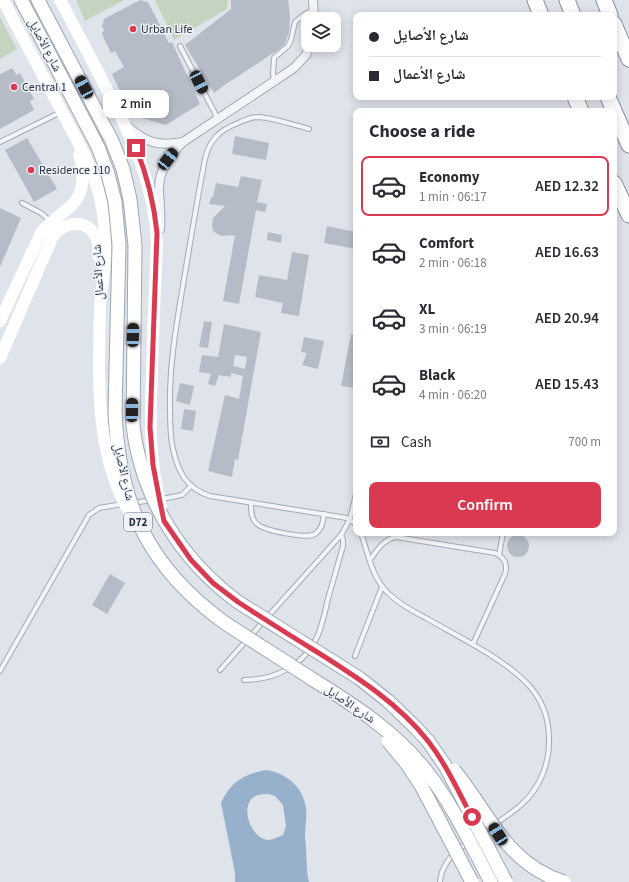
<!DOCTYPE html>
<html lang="en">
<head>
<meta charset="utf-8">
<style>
	body { margin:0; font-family:"Source Sans 3","Noto Naskh Arabic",sans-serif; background:#f2f2f3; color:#2b2b33; height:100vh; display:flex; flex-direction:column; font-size:15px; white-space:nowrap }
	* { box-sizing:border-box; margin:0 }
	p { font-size:13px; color:#7c7c81 }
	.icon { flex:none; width:22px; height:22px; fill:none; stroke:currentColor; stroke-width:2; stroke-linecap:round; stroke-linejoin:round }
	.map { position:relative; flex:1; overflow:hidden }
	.panel { position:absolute; left:353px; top:108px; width:264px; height:428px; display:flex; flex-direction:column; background:#fff; border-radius:8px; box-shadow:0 2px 10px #0003 }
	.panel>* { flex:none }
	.top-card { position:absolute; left:353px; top:12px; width:264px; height:88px; border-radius:8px; box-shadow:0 2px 10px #0003; display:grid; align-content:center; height:88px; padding:0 16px; background:#fff }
	.controls { position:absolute; left:301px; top:12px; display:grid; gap:8px }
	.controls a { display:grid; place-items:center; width:40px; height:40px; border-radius:8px; background:#fff; box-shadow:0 2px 10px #0003; font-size:20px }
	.end { position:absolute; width:18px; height:18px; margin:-9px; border:5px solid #d93a51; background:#fff; box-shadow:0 0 0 2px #fff }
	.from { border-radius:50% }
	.bubble { position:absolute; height:28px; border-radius:8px; background:#fff; box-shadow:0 2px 10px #0003; font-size:13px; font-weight:600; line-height:28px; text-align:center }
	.car { position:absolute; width:12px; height:24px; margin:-12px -6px; border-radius:5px; box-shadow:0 0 3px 1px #0007; background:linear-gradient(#222 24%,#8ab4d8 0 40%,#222 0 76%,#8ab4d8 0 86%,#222 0) }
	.top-card b { display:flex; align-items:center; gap:14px; height:38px; font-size:15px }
	.top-card b+b { border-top:1px solid #e1e1e2 }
	.top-card i { width:10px; height:10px; background:#2b2b33 }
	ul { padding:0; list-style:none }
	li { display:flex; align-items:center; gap:12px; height:60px; margin:0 8px 6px; padding:0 8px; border:2px solid transparent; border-radius:8px }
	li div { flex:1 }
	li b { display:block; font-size:15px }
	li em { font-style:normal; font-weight:600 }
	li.current { border-color:#d93a51 }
	li>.icon { width:36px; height:36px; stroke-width:1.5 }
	h2 { padding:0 16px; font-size:18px; line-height:48px }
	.pay { display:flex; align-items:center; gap:10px; height:44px; padding:0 16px; font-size:15px }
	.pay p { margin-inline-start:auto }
	.cta { display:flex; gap:8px; margin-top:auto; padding:8px 16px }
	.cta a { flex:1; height:46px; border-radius:8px; background:#d93a51; color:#fff; font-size:16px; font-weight:600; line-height:46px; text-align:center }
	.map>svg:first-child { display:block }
	.green { fill:#c5d4c0 }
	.water { fill:#97b1cd; fill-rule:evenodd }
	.building { fill:#b6bcc7; fill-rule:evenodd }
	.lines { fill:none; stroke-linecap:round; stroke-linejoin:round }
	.lane-casing { stroke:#a4aab4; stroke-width:6 }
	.street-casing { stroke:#a4aab4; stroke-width:10 }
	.primary-casing { stroke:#9da7b6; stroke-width:15 }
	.highway-casing { stroke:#8590a2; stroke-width:17 }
	.lane { stroke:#f2f4f8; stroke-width:4 }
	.street { stroke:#f2f4f8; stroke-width:8 }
	.secondary { stroke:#fff; stroke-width:12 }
	.primary { stroke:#fff; stroke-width:13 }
	.highway { stroke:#fff; stroke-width:15 }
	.primary-bridge-casing { stroke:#9da7b6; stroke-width:15; stroke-linecap:butt }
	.secondary-bridge { stroke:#fff; stroke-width:12 }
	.primary-bridge { stroke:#fff; stroke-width:13 }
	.route { stroke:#d93a51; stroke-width:5 }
	.poi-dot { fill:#d93a51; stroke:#eff2f7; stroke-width:1.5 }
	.labels { text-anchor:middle; stroke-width:3; stroke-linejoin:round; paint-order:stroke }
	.shield { fill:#eff2f7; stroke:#636b78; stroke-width:1 }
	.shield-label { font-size:11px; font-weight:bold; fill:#273142 }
	.poi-label { font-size:12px; fill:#273142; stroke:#eff2f7; text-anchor:start }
	.street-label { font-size:12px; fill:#273142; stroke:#eff2f7 }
</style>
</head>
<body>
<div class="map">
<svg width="629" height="882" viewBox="0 0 629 882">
	<rect width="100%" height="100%" fill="#dfe3ea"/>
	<g class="green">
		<path d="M76 0H124L85 21Z"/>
		<path d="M155 0H228L227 9 174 40Z"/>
		<path d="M0 17 17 49 0 59Z"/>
	</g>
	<path class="water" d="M265 770C285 772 304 787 306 809 307 818 305 827 305 836 305 840 306 844 306 848 307 860 306 870 309 882H235V873L221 803C231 782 243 775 265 770ZM268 794 275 796 283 805 286 826 283 835C278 837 272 840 268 840 249 838 238 801 258 795 261 794 265 794 268 794Z"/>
	<g class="building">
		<path d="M140 0 148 2 169 43 172 42 200 104 166 125 131 115 112 74 124 67 115 51 111 53 102 34 104 30 102 26 104 19Z"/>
		<path d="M231 0H288L290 16 289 32 285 44 278 50 226 84 214 93 185 45 231 9Z"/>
		<path d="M12 68 17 75 20 73 34 99 30 101 34 110 0 129V74Z"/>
		<path d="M235 136 269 143 266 160 232 154Z"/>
		<path d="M27 138 57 189 34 202 5 150Z"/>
		<path d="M241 176 262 180 257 202 267 204 265 212 256 210 239 304 223 301 235 235 221 236 213 231 212 225 213 218 225 206 209 204 211 197H213L216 183 238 187Z"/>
		<path d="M0 208 21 218 0 267Z"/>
		<path d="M327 226 356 232V249L324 243Z"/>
		<path d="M268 232 282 235 281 243 267 240Z"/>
		<path d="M292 252 309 255 299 316 281 313 283 303 255 297 259 275 287 280Z"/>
		<path d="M204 321 212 322 208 348 199 347Z"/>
		<path d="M224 324 261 332 238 460 235 459 232 477 208 471 225 395 239 399 243 376 231 373V377L219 375 215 386 208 384 211 374 199 372 202 355 218 357ZM235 355 247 357 245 369 233 366Z"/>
		<path d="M351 334 356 335V388L341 386Z"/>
		<path d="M304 337 324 341 318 369 302 365 307 353 301 352Z"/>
		<path d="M180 383 194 386 190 405 176 401Z"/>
		<path d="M184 409 196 411 193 431 181 429Z"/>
		<circle cx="518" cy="546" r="11"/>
		<path d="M110 574 125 583 107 614 92 605Z"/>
	</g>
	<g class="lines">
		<g class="lane-casing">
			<g id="lane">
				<path d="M180 46 218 119"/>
				<path d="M274 81 273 73 274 58 288 46 291 40 295 22 305 14 313 10"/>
				<path d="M309 129C294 125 274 118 258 117 251 117 245 120 238 123 220 130 209 140 205 159 197 201 190 243 183 285 176 327 169 367 170 409 170 422 170 436 173 449 178 472 187 489 210 496L347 518 356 524"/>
				<path d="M0 142 61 112"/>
				<path d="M22 203 41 213 50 221"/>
				<path d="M162 499 182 495 191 486"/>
				<path d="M132 503 153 500"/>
				<path d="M251 503C251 510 251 518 256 523 263 531 307 539 315 534 322 529 323 522 324 514"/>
				<path d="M361 533C368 553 372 578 388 593 399 604 412 611 426 618 447 630 468 641 489 654 522 675 549 696 549 739 550 762 540 788 522 804 510 815 496 823 483 832"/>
				<path d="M499 555 503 533"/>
				<path d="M370 560C377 550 383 540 396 537L495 553C504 557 508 564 505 574L473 644"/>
				<path d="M355 656 382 587"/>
				<path d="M220 670 341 535 350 519 356 494"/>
				<path d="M0 671 89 515 99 508 123 504"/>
				<path d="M244 680C276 680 305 665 318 635 323 623 325 611 328 599 333 581 338 564 343 546V540L341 535"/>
				<path d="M440 882C441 865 454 852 467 843"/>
			</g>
		</g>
		<g class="street-casing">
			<g id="street">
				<path d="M313 0 314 19"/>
				<path d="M127 126C146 142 157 147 183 142"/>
				<path d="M160 229C161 216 160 204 159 192 158 171 169 156 183 142L294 68 306 55 310 45"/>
			</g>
		</g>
		<g class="primary-casing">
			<g id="primary">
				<path d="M21 0 36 28"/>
				<path d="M38 0 49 21"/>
			</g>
		</g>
		<g class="highway-casing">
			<g id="highway">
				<path d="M535 0 541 15"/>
				<path d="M567 0 573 15"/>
				<path d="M604 0 610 15"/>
				<path d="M614 24 629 59"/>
				<path d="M575 97 581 111"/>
				<path d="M608 97 629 145"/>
				<path d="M614 183 629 215"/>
			</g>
		</g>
		<use href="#lane" class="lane"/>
		<use href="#street" class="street"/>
		<g class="secondary">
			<path d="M3 0C22 36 41 72 60 108 77 141 96 171 102 208 108 240 104 273 100 305"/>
			<path d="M60 0C75 28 90 56 104 84 132 137 155 184 157 245"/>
			<path d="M0 321 41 233C50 221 58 217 69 208 85 194 85 174 79 155"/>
			<path d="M0 358 52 238C62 222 86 217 96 237 99 242 98 250 98 256"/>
		</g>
		<use href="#primary" class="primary"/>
		<use href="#highway" class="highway"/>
		<g class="primary-bridge-casing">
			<g id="primary-bridge">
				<path d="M49 21 112 141 123 169 130 199 135 245 133 426C142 498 180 559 238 602L359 678 388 701 415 727 428 741 446 767 506 882"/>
				<path d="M36 28 98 147 108 174 115 202 119 245 115 412C119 505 149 568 225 623 254 642 283 660 312 679 354 705 396 732 427 772 453 805 471 845 491 882"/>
				<path d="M388 741 407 764 422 787 472 882"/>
				<path d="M454 770C490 814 505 863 564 882"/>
			</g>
		</g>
		<g class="secondary-bridge">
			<path d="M157 245C155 287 153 330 152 373 150 418 149 462 161 506"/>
			<path d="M100 305C99 375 93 452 131 515"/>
		</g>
		<use href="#primary-bridge" class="primary-bridge"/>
	</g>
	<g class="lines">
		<path class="route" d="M136 148C147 175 154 203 157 233L150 427 153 465 160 502 164 521 191 560 213 583 238 602C264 619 291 636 317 652 358 678 398 703 428 741 446 764 458 791 472 817"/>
	</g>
	<g class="poi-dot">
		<circle cx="133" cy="29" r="4"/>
		<circle cx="14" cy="87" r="4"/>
		<circle cx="31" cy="170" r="4"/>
	</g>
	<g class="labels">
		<rect class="shield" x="124" y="513" width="28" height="18" rx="3"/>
		<g class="shield-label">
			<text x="138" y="526">D72</text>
		</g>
		<g class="poi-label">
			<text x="141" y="33">Urban Life</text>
			<text x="22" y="91">Central 1</text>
			<text x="39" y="174">Residence 110</text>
		</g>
		<g class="street-label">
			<text transform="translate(45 45) rotate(62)" y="4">شارع الأصايل</text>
			<text transform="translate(98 272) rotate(-93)" y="4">شارع الأعمال</text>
			<text transform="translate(124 472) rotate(77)" y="4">شارع الأصايل</text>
			<text transform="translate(350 704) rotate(34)" y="4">شارع الأصايل</text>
		</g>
	</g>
</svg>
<div class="controls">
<a><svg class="icon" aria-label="layers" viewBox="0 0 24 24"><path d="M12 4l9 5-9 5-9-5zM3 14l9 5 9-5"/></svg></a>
</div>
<i class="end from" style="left:472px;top:817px"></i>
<i class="end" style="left:136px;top:148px"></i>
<div class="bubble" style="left:103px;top:90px;width:66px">2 min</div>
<i class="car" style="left:199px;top:82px;rotate:153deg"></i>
<i class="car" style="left:84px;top:87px;rotate:332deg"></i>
<i class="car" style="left:168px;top:159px;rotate:38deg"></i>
<i class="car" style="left:133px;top:335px;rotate:1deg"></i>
<i class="car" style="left:132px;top:410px;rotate:1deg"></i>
<i class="car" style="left:498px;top:834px;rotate:327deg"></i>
<div class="top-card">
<b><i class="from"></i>شارع الأصايل</b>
<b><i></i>شارع الأعمال</b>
</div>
<section class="panel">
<h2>Choose a ride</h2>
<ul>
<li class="current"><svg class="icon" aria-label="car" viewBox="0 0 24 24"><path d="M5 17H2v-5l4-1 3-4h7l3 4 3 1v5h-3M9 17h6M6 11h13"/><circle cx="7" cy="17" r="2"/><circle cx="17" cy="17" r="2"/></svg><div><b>Economy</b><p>1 min · 06:17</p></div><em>AED 12.32</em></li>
<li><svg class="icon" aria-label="car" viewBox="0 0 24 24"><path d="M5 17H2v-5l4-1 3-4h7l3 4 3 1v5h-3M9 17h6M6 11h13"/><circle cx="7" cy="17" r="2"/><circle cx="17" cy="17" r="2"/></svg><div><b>Comfort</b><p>2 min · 06:18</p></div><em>AED 16.63</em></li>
<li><svg class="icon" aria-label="car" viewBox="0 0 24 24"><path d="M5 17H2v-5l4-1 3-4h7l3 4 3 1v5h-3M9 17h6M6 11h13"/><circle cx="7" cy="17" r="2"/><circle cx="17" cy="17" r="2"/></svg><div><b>XL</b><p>3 min · 06:19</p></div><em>AED 20.94</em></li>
<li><svg class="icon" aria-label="car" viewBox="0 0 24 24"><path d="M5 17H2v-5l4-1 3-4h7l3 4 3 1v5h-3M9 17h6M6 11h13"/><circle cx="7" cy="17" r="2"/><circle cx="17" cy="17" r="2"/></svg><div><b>Black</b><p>4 min · 06:20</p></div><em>AED 15.43</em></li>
</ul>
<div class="pay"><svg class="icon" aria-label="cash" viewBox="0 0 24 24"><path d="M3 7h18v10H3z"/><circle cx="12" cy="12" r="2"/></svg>Cash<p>700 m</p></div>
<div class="cta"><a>Confirm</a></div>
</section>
</div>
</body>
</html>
